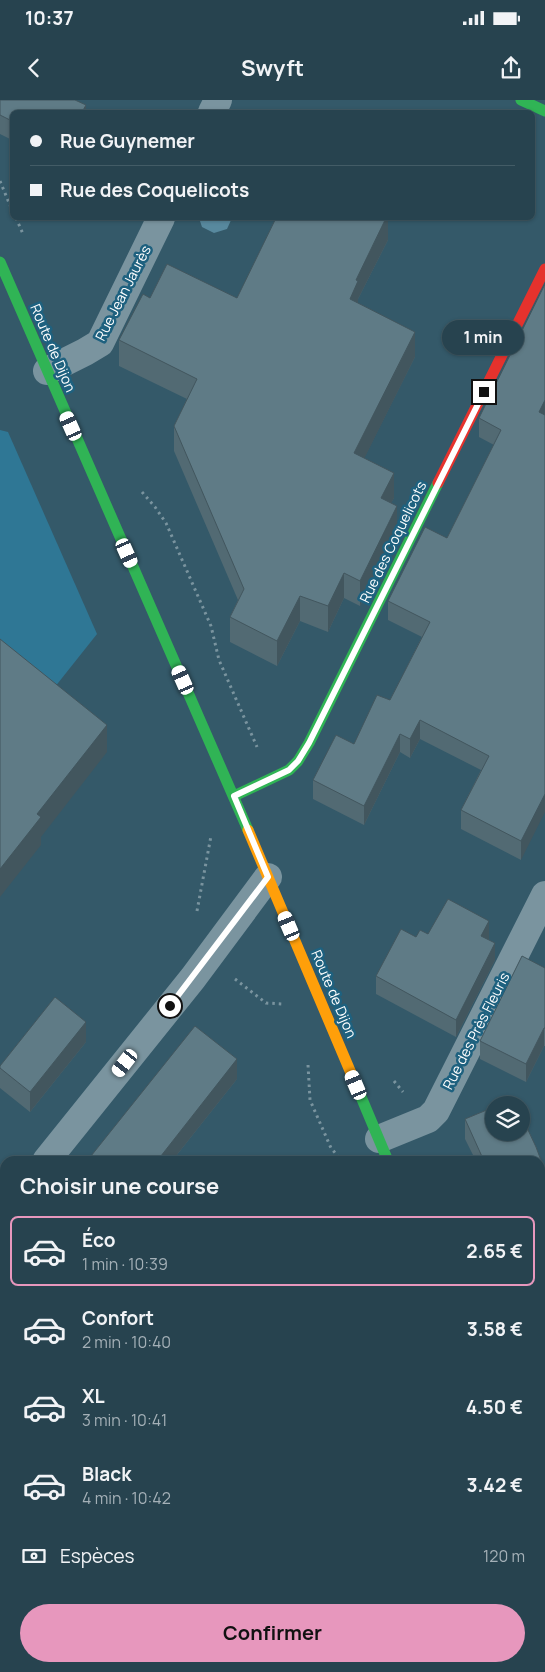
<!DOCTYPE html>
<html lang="fr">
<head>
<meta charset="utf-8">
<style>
	body { margin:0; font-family:Manrope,sans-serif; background:#2f4a56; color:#f1f3f6; height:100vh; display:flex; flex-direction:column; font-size:19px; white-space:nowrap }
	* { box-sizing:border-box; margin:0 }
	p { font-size:16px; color:#a4b0b7 }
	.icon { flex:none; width:28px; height:28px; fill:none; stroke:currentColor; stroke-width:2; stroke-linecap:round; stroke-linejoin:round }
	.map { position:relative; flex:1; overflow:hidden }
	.side { position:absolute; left:0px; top:1056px; width:545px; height:516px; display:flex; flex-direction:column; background:#27434f; border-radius:15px 15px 0 0; box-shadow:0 1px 4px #0004,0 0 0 1px #435c66 }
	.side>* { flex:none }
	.top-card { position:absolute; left:10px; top:10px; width:525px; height:110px; border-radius:8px; box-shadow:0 1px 4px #0004,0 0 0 1px #435c66; display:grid; align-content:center; height:110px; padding:0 20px; background:#27434f }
	.tools { position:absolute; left:485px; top:996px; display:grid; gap:10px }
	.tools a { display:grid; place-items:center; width:45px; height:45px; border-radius:50%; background:#27434f; box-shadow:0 1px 4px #0004,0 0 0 1px #435c66; font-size:25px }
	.end { position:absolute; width:22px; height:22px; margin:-11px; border:6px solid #fff; background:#111; box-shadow:0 0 0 2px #111 }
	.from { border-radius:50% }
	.bubble { position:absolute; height:35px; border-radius:18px; background:#27434f; box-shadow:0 1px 4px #0004,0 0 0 1px #435c66; font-size:16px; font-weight:700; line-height:35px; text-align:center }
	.car { position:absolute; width:15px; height:30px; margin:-15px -8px; border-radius:6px; box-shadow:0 0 4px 1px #0007; background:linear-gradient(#fff 24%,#345 0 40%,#fff 0 76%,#345 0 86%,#fff 0) }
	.top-card b { display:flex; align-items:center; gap:18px; height:48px; font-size:19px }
	.top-card b+b { border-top:1px solid #435c66 }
	.top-card i { width:12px; height:12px; background:#f1f3f6 }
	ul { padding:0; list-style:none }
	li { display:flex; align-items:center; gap:15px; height:70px; margin:0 10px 8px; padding:0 10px; border:2px solid transparent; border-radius:8px }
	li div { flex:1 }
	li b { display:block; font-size:19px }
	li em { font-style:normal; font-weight:700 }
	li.active { border-color:#e797bd }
	li>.icon { width:45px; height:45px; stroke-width:1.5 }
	h2 { padding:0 20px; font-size:22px; line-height:60px }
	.pay { display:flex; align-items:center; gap:12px; height:55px; padding:0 20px; font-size:19px }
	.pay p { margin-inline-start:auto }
	.primary-button { display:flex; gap:10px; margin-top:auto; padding:10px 20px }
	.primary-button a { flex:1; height:58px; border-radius:30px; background:#e797bd; color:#111; font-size:20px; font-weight:700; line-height:58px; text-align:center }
	.status { display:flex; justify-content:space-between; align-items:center; height:35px; padding:0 25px; background:#27434f; direction:ltr }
	.status svg { height:14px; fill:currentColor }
	header { display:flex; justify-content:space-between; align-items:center; height:65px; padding:0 20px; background:#27434f; font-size:22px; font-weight:700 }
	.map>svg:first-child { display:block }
	.green { fill:#2f7795 }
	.water { fill:#58899e }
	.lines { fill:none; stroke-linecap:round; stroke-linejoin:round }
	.path { stroke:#7a949f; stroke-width:3; stroke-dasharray:2.5 4; stroke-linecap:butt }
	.lane { stroke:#7a949f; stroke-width:22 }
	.street { stroke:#7a949f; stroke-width:28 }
	.fast { stroke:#30b455; stroke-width:11 }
	.slow { stroke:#ff9f0a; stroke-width:11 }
	.jam { stroke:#e5322d; stroke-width:11 }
	.wall { fill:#526a73 }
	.shaded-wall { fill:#42565e }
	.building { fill:#5f7b86; stroke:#42565e }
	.route { stroke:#fff; stroke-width:6 }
	.labels { text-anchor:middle; stroke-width:5; stroke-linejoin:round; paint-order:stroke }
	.street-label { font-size:14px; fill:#fff; stroke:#1e617f }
</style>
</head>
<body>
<div class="status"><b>10:37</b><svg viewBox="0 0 49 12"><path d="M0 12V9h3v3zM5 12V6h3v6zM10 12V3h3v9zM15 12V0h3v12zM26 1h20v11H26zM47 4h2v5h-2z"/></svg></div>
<header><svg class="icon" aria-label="back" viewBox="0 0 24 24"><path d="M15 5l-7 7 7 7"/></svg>Swyft<svg class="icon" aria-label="share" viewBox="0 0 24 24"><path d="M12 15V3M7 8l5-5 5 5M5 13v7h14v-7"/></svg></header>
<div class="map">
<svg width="545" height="1572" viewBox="0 0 545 1572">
	<rect width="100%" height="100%" fill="#345969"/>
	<g class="green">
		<path d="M0 330 8 332 97 534 0 656Z"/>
		<path d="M545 1170V1305L540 1294V1180Z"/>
	</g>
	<path class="water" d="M199 118H232L227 129 214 133 202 127Z"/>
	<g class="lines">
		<g class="path">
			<path d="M0 81 12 110"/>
			<path d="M16 118 23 134"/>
			<path d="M142 392 155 407 166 423 211 526 219 560 257 647"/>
			<path d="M197 811 211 736"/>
			<path d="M235 879 266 903 283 904"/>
			<path d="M308 965 310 1000 331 1048 342 1061"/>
			<path d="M394 981 403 992"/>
			<path d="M540 1316 545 1329"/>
			<path d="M540 1502 545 1512"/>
		</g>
		<path class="lane" d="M540 1550 545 1560"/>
		<g class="street">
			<path d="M212 12 218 0"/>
			<path d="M47 271 85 252 100 243 161 118"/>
			<path d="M379 1039 428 1019 436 1011 545 795"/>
			<path d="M46 1061 193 878 268 777"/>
			<path d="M0 1120 5 1113"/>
		</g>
		<g class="fast">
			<path d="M521 0 545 11"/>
			<path d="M0 162 248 730"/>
			<path d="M234 696 289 670 298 661 309 643 438 383"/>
			<path d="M359 992 388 1061"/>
			<path d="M540 1429 545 1440"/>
		</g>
		<path class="slow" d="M248 730 359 992"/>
		<path class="jam" d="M438 383 545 169"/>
	</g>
	<g class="wall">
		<path d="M0 0 86 12H12V40L0 34Z"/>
		<path d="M92 118H99L98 120Z"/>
		<path d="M388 118V140L358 199V203L415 257 364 358 394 398 391 403 397 431 360 506 344 498 328 532 300 521 277 566 230 542V517L238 500 174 351V326L187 299 119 266V240L150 198H237Z"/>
		<path d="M545 184 521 760 461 729V710L481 670 420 639 410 658 400 652 364 725 313 699V680L354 644 390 600 422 537 388 520V501L447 438 494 345 479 337V318Z"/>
		<path d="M428 834 489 839 495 860 456 937 376 894V876L416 837Z"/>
		<path d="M545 868V946H544L526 982 480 959V941Z"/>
		<path d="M86 942 30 1012 0 988V966Z"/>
		<path d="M237 979 172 1061H91V1056Z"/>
		<path d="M494 1007V1032H521V1015L536 1047 542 1063V1083H540V1061H476L465 1039V1019Z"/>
		<path d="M316 1568 538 1572H316Z"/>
	</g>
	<g class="shaded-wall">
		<path d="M86 5V12H82Z"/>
		<path d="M386 118H388V140L358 199V206L350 199 356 180Z"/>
		<path d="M415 232V257L354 379V353Z"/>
		<path d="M545 300V319L539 312Z"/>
		<path d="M394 373V398L381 423V398Z"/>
		<path d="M397 406V431L360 506V481Z"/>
		<path d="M344 473V498L328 532V506Z"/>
		<path d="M300 496V521L277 566V541Z"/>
		<path d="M420 620V639L410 658V639Z"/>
		<path d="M107 625V652L41 737V745L0 797V769L37 714Z"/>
		<path d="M400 634V652L364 725V706Z"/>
		<path d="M545 694V712L521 760V741Z"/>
		<path d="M489 821V839L481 854V836Z"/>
		<path d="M495 843V860L456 937V920Z"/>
		<path d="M86 922V942L30 1012V992Z"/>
		<path d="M544 928V946L526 982V964Z"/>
		<path d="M237 959V979L172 1061H157Z"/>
		<path d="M542 1063V1083H540V1064Z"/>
		<path d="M5 1273V1292L0 1298V1279Z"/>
	</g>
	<g class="building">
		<path d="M0 0H75L86 5 82 12H12V21L0 15Z"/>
		<path d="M276 118H386L356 180 358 181 350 199 415 232 354 353 394 373 381 398 397 406 360 481 344 473 328 506 300 496 277 541 230 517 244 489 174 326 197 279 119 240 143 194 150 198 167 164 237 198Z"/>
		<path d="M545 184V300L539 312 545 315V694L521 741 461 710 489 656 420 620 410 639 400 634 364 706 313 680 336 635 354 644 377 595 390 600 430 522 388 501 425 427 447 438 501 330 479 318Z"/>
		<path d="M0 539 107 625 37 714 41 717 0 769Z"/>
		<path d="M448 799 489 821 481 836 495 843 456 920 376 876 401 829 416 837 420 830 428 834Z"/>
		<path d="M522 856 545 868V928H544L526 964 480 941Z"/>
		<path d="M55 897 86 922 30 992 0 968V966Z"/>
		<path d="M195 926 237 959 157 1061H93L94 1059 91 1056Z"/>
		<path d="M513 998 516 1005H497Z"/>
		<path d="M494 1007V1032H521V1015L536 1047 542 1063 540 1064V1061H484L465 1019Z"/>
		<path d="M5 1173V1273L0 1279V1180Z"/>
		<path d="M153 1568H161L162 1572H140Z"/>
		<path d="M317 1568H538L536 1572H329Z"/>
	</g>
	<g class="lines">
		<path class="route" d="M170 906 268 777 234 696 289 670 298 661 309 643 484 292"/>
	</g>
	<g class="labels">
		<g class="street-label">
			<text transform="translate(123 193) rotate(-63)" y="5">Rue Jean Jaurès</text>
			<text transform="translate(53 248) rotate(67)" y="5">Route de Dijon</text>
			<text transform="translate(393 442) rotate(-64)" y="5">Rue des Coquelicots</text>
			<text transform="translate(334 894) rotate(67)" y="5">Route de Dijon</text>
			<text transform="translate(476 931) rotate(-63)" y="5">Rue des Près Fleuris</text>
		</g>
	</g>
</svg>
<div class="tools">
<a><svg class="icon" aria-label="layers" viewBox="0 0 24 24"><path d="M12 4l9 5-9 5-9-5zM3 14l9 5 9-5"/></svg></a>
</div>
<i class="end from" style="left:170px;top:906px"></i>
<i class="end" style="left:484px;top:292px"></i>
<div class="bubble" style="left:442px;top:220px;width:82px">1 min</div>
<i class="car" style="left:71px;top:326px;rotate:336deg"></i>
<i class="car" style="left:127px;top:453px;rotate:156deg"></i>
<i class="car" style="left:183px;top:580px;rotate:336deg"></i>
<i class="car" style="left:289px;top:826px;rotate:337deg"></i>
<i class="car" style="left:125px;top:963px;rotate:218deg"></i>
<i class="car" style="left:356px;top:985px;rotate:337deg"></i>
<div class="top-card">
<b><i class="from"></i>Rue Guynemer</b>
<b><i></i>Rue des Coquelicots</b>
</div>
<section class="side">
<h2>Choisir une course</h2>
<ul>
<li class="active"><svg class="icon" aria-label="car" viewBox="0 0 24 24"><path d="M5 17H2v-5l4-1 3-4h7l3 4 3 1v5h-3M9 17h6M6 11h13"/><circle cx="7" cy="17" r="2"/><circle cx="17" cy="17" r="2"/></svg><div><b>Éco</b><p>1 min · 10:39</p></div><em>2.65 €</em></li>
<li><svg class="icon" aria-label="car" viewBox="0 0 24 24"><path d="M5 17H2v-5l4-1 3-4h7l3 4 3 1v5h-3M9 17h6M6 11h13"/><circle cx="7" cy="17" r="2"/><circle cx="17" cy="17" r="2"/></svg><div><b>Confort</b><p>2 min · 10:40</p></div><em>3.58 €</em></li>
<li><svg class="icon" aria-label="car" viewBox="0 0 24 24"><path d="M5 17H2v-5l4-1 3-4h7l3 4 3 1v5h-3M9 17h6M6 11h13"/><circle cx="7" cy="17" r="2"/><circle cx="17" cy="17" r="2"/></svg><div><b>XL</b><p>3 min · 10:41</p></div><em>4.50 €</em></li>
<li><svg class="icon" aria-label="car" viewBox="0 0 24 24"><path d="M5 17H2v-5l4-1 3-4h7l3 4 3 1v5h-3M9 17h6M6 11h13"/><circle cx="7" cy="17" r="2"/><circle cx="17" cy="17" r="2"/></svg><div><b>Black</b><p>4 min · 10:42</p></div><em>3.42 €</em></li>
</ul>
<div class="pay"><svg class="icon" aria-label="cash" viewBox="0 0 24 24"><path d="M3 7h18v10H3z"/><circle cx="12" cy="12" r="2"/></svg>Espèces<p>120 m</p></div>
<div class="primary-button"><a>Confirmer</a></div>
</section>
</div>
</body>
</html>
